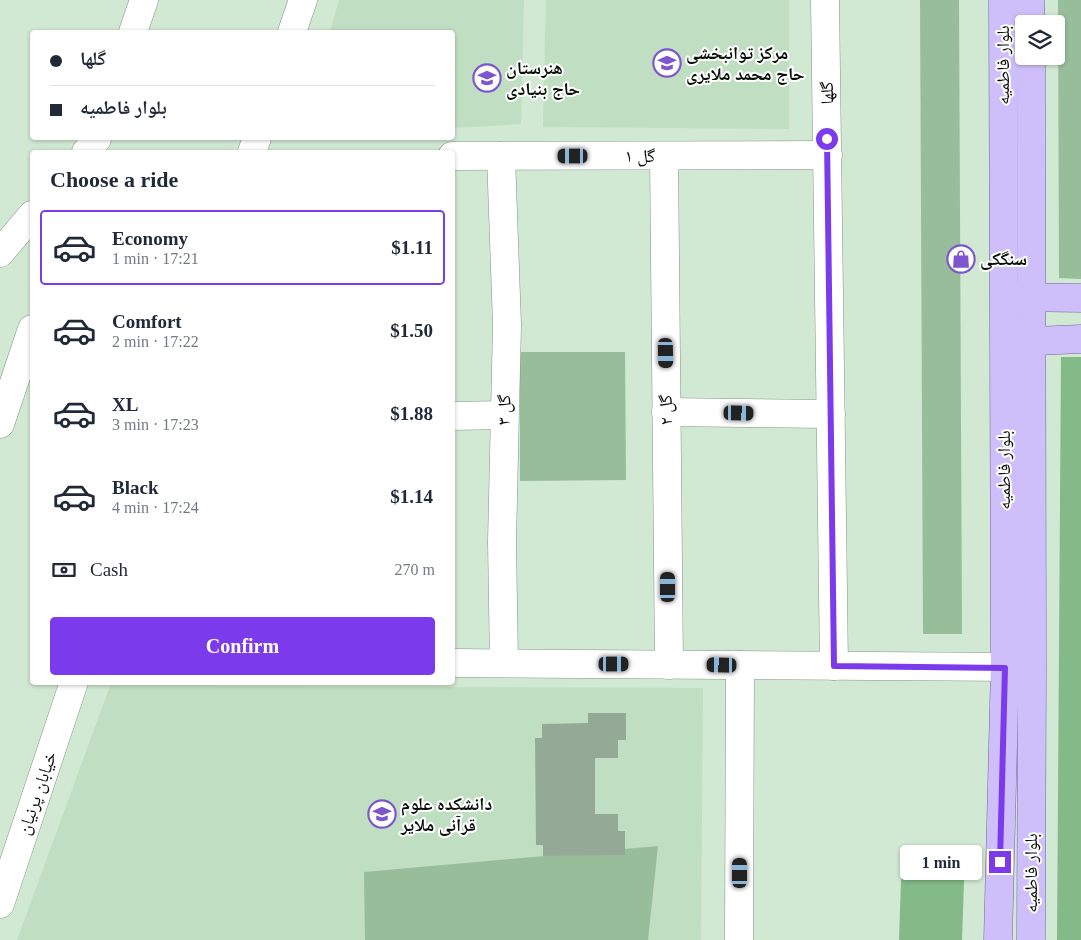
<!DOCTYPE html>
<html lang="en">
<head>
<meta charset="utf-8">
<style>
	body { margin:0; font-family:"Times New Roman","Noto Naskh Arabic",serif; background:#f2f2f3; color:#1f2937; height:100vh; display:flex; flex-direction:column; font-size:19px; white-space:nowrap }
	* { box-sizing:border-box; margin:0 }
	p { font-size:16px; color:#747a83 }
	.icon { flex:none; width:28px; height:28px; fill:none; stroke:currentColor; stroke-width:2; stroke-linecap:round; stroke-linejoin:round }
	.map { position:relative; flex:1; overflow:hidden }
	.side { position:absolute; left:30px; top:150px; width:425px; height:535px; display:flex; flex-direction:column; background:#fff; border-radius:5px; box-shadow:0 1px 4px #0004 }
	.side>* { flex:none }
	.top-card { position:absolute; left:30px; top:30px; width:425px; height:110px; border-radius:5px; box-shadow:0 1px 4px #0004; display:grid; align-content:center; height:110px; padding:0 20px; background:#fff }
	.buttons { position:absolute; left:1015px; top:15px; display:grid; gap:10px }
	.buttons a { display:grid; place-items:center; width:50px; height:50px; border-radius:5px; background:#fff; box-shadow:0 1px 4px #0004; font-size:25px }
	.end { position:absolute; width:22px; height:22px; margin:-11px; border:6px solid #7c3aed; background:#fff; box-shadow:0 0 0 2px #fff }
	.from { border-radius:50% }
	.bubble { position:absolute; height:35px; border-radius:5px; background:#fff; box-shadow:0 1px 4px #0004; font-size:16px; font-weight:600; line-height:35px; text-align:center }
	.car { position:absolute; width:15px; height:30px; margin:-15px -8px; border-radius:6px; box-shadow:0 0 4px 1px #0007; background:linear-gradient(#222 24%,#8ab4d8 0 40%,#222 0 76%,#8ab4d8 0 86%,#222 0) }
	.top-card b { display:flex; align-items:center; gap:18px; height:48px; font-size:19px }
	.top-card b+b { border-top:1px solid #e0e1e3 }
	.top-card i { width:12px; height:12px; background:#1f2937 }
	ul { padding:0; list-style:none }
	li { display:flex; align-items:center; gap:15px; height:75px; margin:0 10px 8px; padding:0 10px; border:2px solid transparent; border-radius:5px }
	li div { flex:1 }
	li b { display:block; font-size:19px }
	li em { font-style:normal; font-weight:600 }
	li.selected { border-color:#7c3aed }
	li>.icon { width:45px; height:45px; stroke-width:1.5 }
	h2 { padding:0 20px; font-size:22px; line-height:60px }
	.pay { display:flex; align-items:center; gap:12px; height:55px; padding:0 20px; font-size:19px }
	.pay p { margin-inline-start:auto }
	.action { display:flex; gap:10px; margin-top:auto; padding:10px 20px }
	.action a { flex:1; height:58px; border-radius:5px; background:#7c3aed; color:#fff; font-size:20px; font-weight:600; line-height:58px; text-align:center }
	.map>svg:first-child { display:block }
	.built { fill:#c0dec2 }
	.green { fill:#98bd9b }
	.forest { fill:#83ba88 }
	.building { fill:#95aa96 }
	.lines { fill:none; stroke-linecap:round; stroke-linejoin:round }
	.minor-casing { stroke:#829783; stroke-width:29 }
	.major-casing { stroke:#7365a3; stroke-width:29 }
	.minor { stroke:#fff; stroke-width:28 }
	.major { stroke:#cebffa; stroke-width:28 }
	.route { stroke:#7c3aed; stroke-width:6 }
	.labels { text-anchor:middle; stroke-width:4; stroke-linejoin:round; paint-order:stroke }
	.poi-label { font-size:18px; font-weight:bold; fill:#080f08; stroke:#fff; text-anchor:start }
	.street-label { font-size:18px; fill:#080f08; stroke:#fff }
</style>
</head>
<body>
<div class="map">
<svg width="1081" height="940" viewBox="0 0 1081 940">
	<rect width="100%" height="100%" fill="#d1e8d2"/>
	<g class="built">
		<path d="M339 0H524L521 124 453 128 452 32H330Z"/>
		<path d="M546 0H789V129L543 127Z"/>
		<path d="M110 686 703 688 701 940H17Z"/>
	</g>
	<g class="green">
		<path d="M920 0H959L962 634H923Z"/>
		<path d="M1058 0H1081V279L1059 278Z"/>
		<path d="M520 352H625L626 480 520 481Z"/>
		<path d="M658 846 648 940H365L364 872Z"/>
	</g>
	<g class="forest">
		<path d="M1061 357H1081V940H1057Z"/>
		<path d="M902 851 965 853 962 940H899Z"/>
	</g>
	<path class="building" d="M588 713H626V740H618V758H595V814H618V831H625V855L543 856V845H536L535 738H542V724L588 723Z"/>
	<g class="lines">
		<g class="minor-casing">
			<g id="minor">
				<path d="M825 0 834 666"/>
				<path d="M133 32 144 0"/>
				<path d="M292 32 303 0"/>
				<path d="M86 152 97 139"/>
				<path d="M252 152 257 138"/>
				<path d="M452 156 828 155"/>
				<path d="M501 156 507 325 502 542 504 663"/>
				<path d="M664 156 669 665"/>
				<path d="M0 253 32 215"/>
				<path d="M666 412 831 414"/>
				<path d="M452 416 504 415"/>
				<path d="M0 424 32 329"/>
				<path d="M452 663 1028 667"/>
				<path d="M0 904 74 682"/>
				<path d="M739 940 740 665"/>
			</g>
		</g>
		<g class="major-casing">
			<g id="major">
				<path d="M1030 0 1031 24"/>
				<path d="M1031 56 1032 667 1031 940"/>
				<path d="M1013 297 1081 298"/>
				<path d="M1013 342 1081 339"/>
				<path d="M998 940 1005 667 1003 0"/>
			</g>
		</g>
		<use href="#minor" class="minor"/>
		<use href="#major" class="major"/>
	</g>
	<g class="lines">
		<path class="route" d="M827 139 834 666 1005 668 1000 862"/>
	</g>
	<defs>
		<g id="school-ring" transform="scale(1.4375)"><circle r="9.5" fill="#fff" stroke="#7c55cf" stroke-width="1.5"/><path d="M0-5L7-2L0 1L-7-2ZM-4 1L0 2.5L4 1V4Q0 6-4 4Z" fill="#7c55cf"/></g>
		<g id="shop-ring" transform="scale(1.4375)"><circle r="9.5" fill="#fff" stroke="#7c55cf" stroke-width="1.5"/><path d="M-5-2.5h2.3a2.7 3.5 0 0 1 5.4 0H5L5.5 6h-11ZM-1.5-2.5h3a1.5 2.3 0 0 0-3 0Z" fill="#7c55cf"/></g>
		<g id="university-ring" transform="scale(1.4375)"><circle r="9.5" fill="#fff" stroke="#7c55cf" stroke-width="1.5"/><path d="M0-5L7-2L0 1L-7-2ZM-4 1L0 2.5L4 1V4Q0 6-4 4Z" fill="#7c55cf"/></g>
	</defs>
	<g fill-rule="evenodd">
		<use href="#school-ring" x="667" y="63"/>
		<use href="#school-ring" x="487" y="78"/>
		<use href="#shop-ring" x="961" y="259"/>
		<use href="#university-ring" x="382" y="814"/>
	</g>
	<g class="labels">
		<g class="poi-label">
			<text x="686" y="59">مرکز توانبخشی<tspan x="686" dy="21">حاج محمد ملایری</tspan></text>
			<text x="506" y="74">هنرستان<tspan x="506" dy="21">حاج بنیادی</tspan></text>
			<text x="980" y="265">سنگکی</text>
			<text x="401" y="810">دانشکده علوم<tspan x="401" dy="21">قرآنی ملایر</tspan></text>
		</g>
		<g class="street-label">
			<text transform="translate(1003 65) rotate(-90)" y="6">بلوار فاطمیه</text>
			<text transform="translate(827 93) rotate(-91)" y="6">گلها</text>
			<text x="640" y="162">گل ۱</text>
			<text transform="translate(504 410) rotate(-88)" y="6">گل ۳</text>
			<text transform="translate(666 410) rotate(-91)" y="6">گل ۲</text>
			<text transform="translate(1004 470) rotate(-90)" y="6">بلوار فاطمیه</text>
			<text transform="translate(37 793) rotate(-71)" y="6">خیابان پرنیان</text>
			<text transform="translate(1031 873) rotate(-90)" y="6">بلوار فاطمیه</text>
		</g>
	</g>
</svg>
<div class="buttons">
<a><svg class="icon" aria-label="layers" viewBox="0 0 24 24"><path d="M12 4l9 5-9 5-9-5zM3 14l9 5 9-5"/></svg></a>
</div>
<i class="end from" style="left:827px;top:139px"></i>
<i class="end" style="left:1000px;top:862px"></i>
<div class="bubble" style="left:900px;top:845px;width:82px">1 min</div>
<i class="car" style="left:573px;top:156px;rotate:270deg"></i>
<i class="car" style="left:666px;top:353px;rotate:179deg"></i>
<i class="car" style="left:739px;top:413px;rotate:91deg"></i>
<i class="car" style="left:668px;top:587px;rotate:0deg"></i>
<i class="car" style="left:614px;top:664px;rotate:90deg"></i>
<i class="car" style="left:722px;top:665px;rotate:271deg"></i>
<i class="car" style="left:740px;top:873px;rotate:0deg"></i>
<div class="top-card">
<b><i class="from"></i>گلها</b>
<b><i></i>بلوار فاطمیه</b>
</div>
<section class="side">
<h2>Choose a ride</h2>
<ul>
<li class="selected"><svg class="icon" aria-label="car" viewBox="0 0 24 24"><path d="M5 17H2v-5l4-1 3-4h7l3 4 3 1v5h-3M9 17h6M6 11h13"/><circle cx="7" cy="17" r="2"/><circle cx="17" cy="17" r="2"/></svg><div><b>Economy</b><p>1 min · 17:21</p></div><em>$1.11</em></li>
<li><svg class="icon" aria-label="car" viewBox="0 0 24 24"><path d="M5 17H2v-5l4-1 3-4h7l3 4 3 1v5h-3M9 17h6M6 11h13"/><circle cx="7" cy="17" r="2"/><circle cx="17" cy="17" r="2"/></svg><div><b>Comfort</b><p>2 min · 17:22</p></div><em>$1.50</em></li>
<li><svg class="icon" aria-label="car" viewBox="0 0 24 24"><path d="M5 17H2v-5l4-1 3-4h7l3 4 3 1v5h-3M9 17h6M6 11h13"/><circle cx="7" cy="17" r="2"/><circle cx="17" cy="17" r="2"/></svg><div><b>XL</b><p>3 min · 17:23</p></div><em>$1.88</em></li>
<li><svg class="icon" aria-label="car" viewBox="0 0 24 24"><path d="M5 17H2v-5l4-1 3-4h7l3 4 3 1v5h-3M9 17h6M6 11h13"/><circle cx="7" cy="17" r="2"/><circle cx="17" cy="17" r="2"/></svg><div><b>Black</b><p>4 min · 17:24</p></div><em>$1.14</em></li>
</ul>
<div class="pay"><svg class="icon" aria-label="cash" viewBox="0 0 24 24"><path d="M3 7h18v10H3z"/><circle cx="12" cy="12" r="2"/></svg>Cash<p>270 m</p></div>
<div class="action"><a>Confirm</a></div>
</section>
</div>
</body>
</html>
